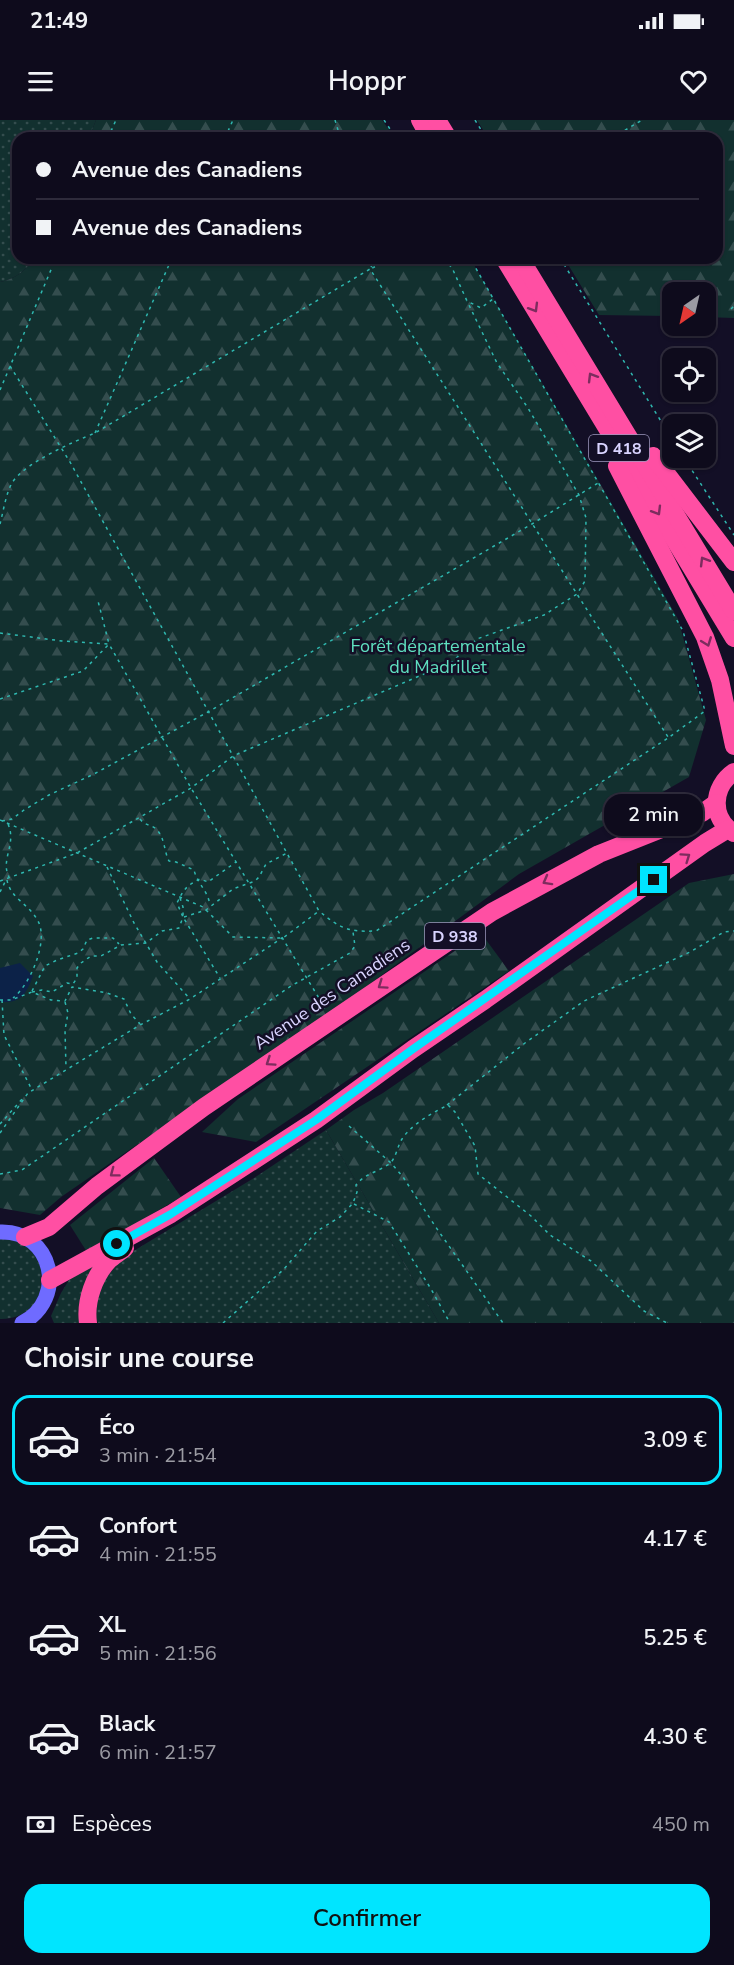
<!DOCTYPE html>
<html lang="fr">
<head>
<meta charset="utf-8">
<style>
	body { margin:0; font-family:"Nunito Sans",sans-serif; background:#1c1929; color:#f1f3f6; height:100vh; display:flex; flex-direction:column; font-size:22px; white-space:nowrap }
	* { box-sizing:border-box; margin:0 }
	p { font-size:20px; color:#9b9ba3 }
	.icon { flex:none; width:33px; height:33px; fill:none; stroke:currentColor; stroke-width:2; stroke-linecap:round; stroke-linejoin:round }
	.map { position:relative; height:1203px; overflow:hidden }
	.sheet { display:flex; flex-direction:column; background:#0e0b1c; flex:1 }
	.sheet>* { flex:none }
	.hud { position:absolute; left:12px; top:12px; width:711px; height:132px; border-radius:18px; box-shadow:0 2px 4px #0004,0 0 0 2px #2e2b3b; display:grid; align-content:center; height:132px; padding:0 24px; background:#0e0b1c }
	.needle { width:39px; rotate:214deg }
	.controls { position:absolute; left:662px; top:162px; display:grid; gap:12px }
	.controls a { display:grid; place-items:center; width:54px; height:54px; border-radius:12px; background:#0e0b1c; box-shadow:0 2px 4px #0004,0 0 0 2px #2e2b3b; font-size:30px }
	.end { position:absolute; width:27px; height:27px; margin:-14px; border:8px solid #00e5ff; background:#111; box-shadow:0 0 0 3px #111 }
	.from { border-radius:50% }
	.bubble { position:absolute; height:42px; border-radius:18px; background:#0e0b1c; box-shadow:0 2px 4px #0004,0 0 0 2px #2e2b3b; font-size:20px; font-weight:600; line-height:42px; text-align:center }
	.hud b { display:flex; align-items:center; gap:21px; height:57px; font-size:22px }
	.hud b+b { border-top:2px solid #2e2b3b }
	.hud i { width:15px; height:15px; background:#f1f3f6 }
	ul { padding:0; list-style:none }
	li { display:flex; align-items:center; gap:18px; height:90px; margin:0 12px 9px; padding:0 12px; border:3px solid transparent; border-radius:18px }
	li div { flex:1 }
	li b { display:block; font-size:22px }
	li em { font-style:normal; font-weight:600 }
	li.selected { border-color:#00e5ff }
	li>.icon { width:54px; height:54px; stroke-width:1.5 }
	h2 { padding:0 24px; font-size:27px; line-height:72px }
	.pay { display:flex; align-items:center; gap:15px; height:66px; padding:0 24px; font-size:22px }
	.pay p { margin-inline-start:auto }
	.cta { display:flex; gap:12px; margin-top:auto; padding:12px 24px }
	.cta a { flex:1; height:69px; border-radius:18px; background:#00e5ff; color:#111; font-size:24px; font-weight:600; line-height:69px; text-align:center }
	.status { display:flex; justify-content:space-between; align-items:center; height:42px; padding:0 30px; background:#0e0b1c; direction:ltr }
	.status svg { height:16px; fill:currentColor }
	header { display:flex; justify-content:space-between; align-items:center; height:78px; padding:0 24px; background:#0e0b1c; font-size:27px; font-weight:600 }
	.map>svg:first-child { display:block }
	.grass { fill:url(#grass-dots) }
	.forest { fill:url(#forest-firs) }
	.water { fill:#0c2248 }
	.lines { fill:none; stroke-linecap:round; stroke-linejoin:round }
	.path { stroke:#2fb8b0; stroke-width:1.5; stroke-dasharray:3 4.5; stroke-linecap:butt }
	.secondary { stroke:#6f6bff; stroke-width:15 }
	.highway { stroke:#ff4fa3; stroke-width:18 }
	.oneway { stroke:#7d2c5e }
	.route { stroke:#00e5ff; stroke-width:8 }
	.labels { text-anchor:middle; stroke-width:5; stroke-linejoin:round; paint-order:stroke }
	.shield { fill:#130f26; stroke:#9e99be; stroke-width:1.5 }
	.shield-label { font-size:16px; font-weight:bold; fill:#d9d4ff }
	.park-label { font-size:18px; fill:#5fe0c0; stroke:#130f26 }
	.street-label { font-size:18px; fill:#d9d4ff; stroke:#130f26 }
</style>
</head>
<body>
<div class="status"><b>21:49</b><svg viewBox="0 0 49 12"><path d="M0 12V9h3v3zM5 12V6h3v6zM10 12V3h3v9zM15 12V0h3v12zM26 1h20v11H26zM47 4h2v5h-2z"/></svg></div>
<header><svg class="icon" aria-label="menu" viewBox="0 0 24 24"><path d="M4 6h16M4 12h16M4 18h16"/></svg>Hoppr<svg class="icon" aria-label="heart" viewBox="0 0 24 24"><path d="M12 20l-8-8c-3-5 5-10 8-4 3-6 11-1 8 4z"/></svg></header>
<div class="map">
<svg width="734" height="1203" viewBox="0 0 734 1203">
	<defs>
		<pattern id="grass-dots" width="8" height="8" patternUnits="userSpaceOnUse" patternTransform="scale(1.5)"><rect width="8" height="8" fill="#12302f"/><path d="M2 2h.1M6 6h.1" fill="none" stroke="#344d4e" stroke-width="1.8" stroke-linecap="round"/></pattern>
		<pattern id="forest-firs" width="22" height="20" patternUnits="userSpaceOnUse" patternTransform="scale(1.5)"><rect width="22" height="20" fill="#12302f"/><path d="M5 1l3.5 6h-7zM16 11l3.5 6h-7z" fill="#344d4e"/></pattern>
	</defs>
	<rect width="100%" height="100%" fill="#130f26"/>
	<g class="grass">
		<path d="M0 0H96L89 18H18V138H34C26 151 15 159 0 162Z"/>
		<path d="M326 1010 439 1203H98L93 1192 100 1166 122 1138 254 1058Z"/>
		<path d="M0 1119C56 1118 56 1200 0 1199Z"/>
		<path d="M106 1137 83 1203H54L51 1196 61 1173 69 1160Z"/>
	</g>
	<g class="forest">
		<path d="M96 0H382L395 18H89Z"/>
		<path d="M477 0H734V198L705 197V172H672V196L599 195 564 138H717V18H488Z"/>
		<path d="M34 138H470L678 499 706 600 689 657 519 754 356 874 61 1077 40 1095 0 1088V162C15 159 26 151 34 138Z"/>
		<path d="M734 754V1203H439L326 1010 354 990 383 973 689 763Z"/>
		<path d="M481 813 509 851 256 1022 202 1012 238 979Z"/>
		<path d="M154 1038 181 1077 87 1132 70 1105Z"/>
	</g>
	<path class="water" d="M20 843 33 856C26 874 22 883 0 882V848Z"/>
	<g class="lines">
		<g class="path">
			<path d="M335 0 338 10 345 18"/>
			<path d="M384 0 396 18"/>
			<path d="M475 0 486 18"/>
			<path d="M108 18 116 0"/>
			<path d="M225 18 233 0"/>
			<path d="M612 18 642 0"/>
			<path d="M376 138 370 149 394 138"/>
			<path d="M445 138 453 150 467 181 481 188 493 179"/>
			<path d="M560 138 672 319"/>
			<path d="M731 189 734 186"/>
			<path d="M10 246 70 342 319 791C341 809 348 812 376 811L668 618 705 591 683 511 470 138"/>
			<path d="M0 270 56 138"/>
			<path d="M95 313 172 138"/>
			<path d="M684 338 734 415"/>
			<path d="M0 404C3 393 6 373 12 363 24 343 73 322 95 313L370 149 668 617"/>
			<path d="M0 513 62 521 109 524 191 668 325 888"/>
			<path d="M0 579 83 551 109 524 98 481"/>
			<path d="M140 699C145 706 151 704 156 709 165 717 164 732 169 741L176 742 194 750C197 763 208 771 210 785"/>
			<path d="M0 700 203 787 233 817 283 818 319 791"/>
			<path d="M2 701 12 699 24 690 49 675 94 654 208 592 532 404 598 363"/>
			<path d="M8 704C17 724 0 740 9 757"/>
			<path d="M107 747 134 803 157 842 190 879"/>
			<path d="M7 760C10 778 29 784 38 801 49 821 30 865 13 878"/>
			<path d="M0 761 77 733 191 668 233 636 452 542 477 519 544 495 577 474 585 461 586 398 579 375 528 288 497 243 467 181"/>
			<path d="M0 772 6 760"/>
			<path d="M180 778 183 787V797L220 858"/>
			<path d="M184 797 206 790 233 769 255 761 259 757 266 744 287 733"/>
			<path d="M32 871 45 846 57 840 78 833 83 829 87 820 93 818H113L119 824"/>
			<path d="M32 872 42 870 52 872 67 863 73 864 77 858V848L81 843 91 836H101L121 825 146 823 162 811 179 808 183 797 177 783C183 770 187 765 200 759L208 762 236 742"/>
			<path d="M0 880H11L32 872 51 880 65 881 72 867 107 873 124 879 131 894 140 904"/>
			<path d="M2 880 4 915 32 970"/>
			<path d="M65 882 68 893 65 910 66 948"/>
			<path d="M447 985 525 923 584 881 690 832 724 812 734 811"/>
			<path d="M0 1004 23 978"/>
			<path d="M349 1006 391 1043 403 1057 435 1106 503 1203"/>
			<path d="M0 1013 28 973 140 905 190 879 282 818"/>
			<path d="M0 1054 22 1050 291 866 350 833 355 826 353 812"/>
			<path d="M354 1084 389 1102 431 1169 450 1203"/>
			<path d="M223 1203 283 1150 317 1111 340 1097 353 1083 357 1072 356 1065C364 1054 378 1052 389 1044 396 1039 397 1027 402 1019 412 1004 432 993 448 985L455 992 475 1026 478 1054 531 1096 550 1115 591 1141 644 1191 667 1203"/>
		</g>
		<path class="secondary" d="M0 1112C53 1110 68 1179 22 1203"/>
		<g class="highway">
			<path d="M420 0 430 18"/>
			<path d="M437 0 448 18"/>
			<path d="M504 138 734 518"/>
			<path d="M520 138 734 491"/>
			<path d="M653 336 734 442"/>
			<path d="M617 346 705 517 720 560 734 626"/>
			<path d="M734 652C712 667 710 698 734 713"/>
			<path d="M25 1117 49 1107 97 1066 204 987 492 792 599 734 702 693 716 683"/>
			<path d="M50 1160 171 1094 316 1000 413 929 485 880 705 723 728 709"/>
			<path d="M88 1203C85 1181 94 1156 109 1140 114 1136 120 1132 125 1128"/>
		</g>
	</g>
	<defs><path id="oneway-chevron" d="M-2-3.5L2.5 0L-2 3.5" fill="none" stroke-width="1.6" stroke-linecap="round" stroke-linejoin="round" transform="scale(1.5)"/></defs>
	<g class="oneway">
		<use href="#oneway-chevron" transform="translate(534 188) rotate(59)"/>
		<use href="#oneway-chevron" transform="translate(592 257) rotate(-121)"/>
		<use href="#oneway-chevron" transform="translate(657 391) rotate(59)"/>
		<use href="#oneway-chevron" transform="translate(704 441) rotate(-121)"/>
		<use href="#oneway-chevron" transform="translate(707 522) rotate(69)"/>
		<use href="#oneway-chevron" transform="translate(686 737) rotate(-35)"/>
		<use href="#oneway-chevron" transform="translate(547 761) rotate(151)"/>
		<use href="#oneway-chevron" transform="translate(382 865) rotate(145)"/>
		<use href="#oneway-chevron" transform="translate(270 942) rotate(146)"/>
		<use href="#oneway-chevron" transform="translate(114 1053) rotate(143)"/>
	</g>
	<g class="lines">
		<path class="route" d="M117 1124 171 1094 316 1000 413 929 654 760"/>
	</g>
	<g class="labels">
		<g class="shield">
			<rect x="589" y="315" width="60" height="26" rx="4.5"/>
			<rect x="425" y="803" width="60" height="26" rx="4.5"/>
		</g>
		<g class="shield-label">
			<text x="619" y="334">D 418</text>
			<text x="455" y="822">D 938</text>
		</g>
		<g class="park-label">
			<text x="438" y="532">Forêt départementale<tspan x="438" dy="21">du Madrillet</tspan></text>
		</g>
		<g class="street-label">
			<text transform="translate(332 874) rotate(-34)" y="6">Avenue des Canadiens</text>
		</g>
	</g>
</svg>
<div class="controls">
<a><svg class="needle" viewBox="-14 -14 28 28"><path d="M0-13l5 13h-10z" fill="#e53935"/><path d="M0 13l5-13h-10z" fill="#9b9ba3"/></svg></a>
<a><svg class="icon" aria-label="locate" viewBox="0 0 24 24"><circle cx="12" cy="12" r="6"/><path d="M12 2v4M12 18v4M2 12h4M18 12h4"/></svg></a>
<a><svg class="icon" aria-label="layers" viewBox="0 0 24 24"><path d="M12 4l9 5-9 5-9-5zM3 14l9 5 9-5"/></svg></a>
</div>
<i class="end from" style="left:117px;top:1124px"></i>
<i class="end" style="left:654px;top:760px"></i>
<div class="bubble" style="left:604px;top:674px;width:99px">2 min</div>
<div class="hud">
<b><i class="from"></i>Avenue des Canadiens</b>
<b><i></i>Avenue des Canadiens</b>
</div>
</div>
<section class="sheet">
<h2>Choisir une course</h2>
<ul>
<li class="selected"><svg class="icon" aria-label="car" viewBox="0 0 24 24"><path d="M5 17H2v-5l4-1 3-4h7l3 4 3 1v5h-3M9 17h6M6 11h13"/><circle cx="7" cy="17" r="2"/><circle cx="17" cy="17" r="2"/></svg><div><b>Éco</b><p>3 min · 21:54</p></div><em>3.09 €</em></li>
<li><svg class="icon" aria-label="car" viewBox="0 0 24 24"><path d="M5 17H2v-5l4-1 3-4h7l3 4 3 1v5h-3M9 17h6M6 11h13"/><circle cx="7" cy="17" r="2"/><circle cx="17" cy="17" r="2"/></svg><div><b>Confort</b><p>4 min · 21:55</p></div><em>4.17 €</em></li>
<li><svg class="icon" aria-label="car" viewBox="0 0 24 24"><path d="M5 17H2v-5l4-1 3-4h7l3 4 3 1v5h-3M9 17h6M6 11h13"/><circle cx="7" cy="17" r="2"/><circle cx="17" cy="17" r="2"/></svg><div><b>XL</b><p>5 min · 21:56</p></div><em>5.25 €</em></li>
<li><svg class="icon" aria-label="car" viewBox="0 0 24 24"><path d="M5 17H2v-5l4-1 3-4h7l3 4 3 1v5h-3M9 17h6M6 11h13"/><circle cx="7" cy="17" r="2"/><circle cx="17" cy="17" r="2"/></svg><div><b>Black</b><p>6 min · 21:57</p></div><em>4.30 €</em></li>
</ul>
<div class="pay"><svg class="icon" aria-label="cash" viewBox="0 0 24 24"><path d="M3 7h18v10H3z"/><circle cx="12" cy="12" r="2"/></svg>Espèces<p>450 m</p></div>
<div class="cta"><a>Confirmer</a></div>
</section>
</body>
</html>
